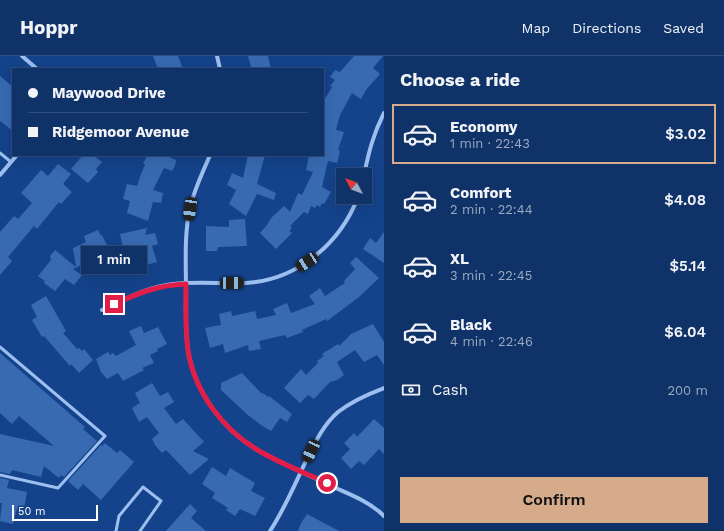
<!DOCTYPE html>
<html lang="en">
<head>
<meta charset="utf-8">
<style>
	body { margin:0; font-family:"Work Sans",sans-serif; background:#1d3e71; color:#f1f3f6; height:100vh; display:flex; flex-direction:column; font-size:15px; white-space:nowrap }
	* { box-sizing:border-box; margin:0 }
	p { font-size:13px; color:#9baac0 }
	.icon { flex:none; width:22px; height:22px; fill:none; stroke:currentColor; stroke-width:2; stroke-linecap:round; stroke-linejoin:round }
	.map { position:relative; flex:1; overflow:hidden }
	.panel { display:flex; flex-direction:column; background:#0f3268; width:340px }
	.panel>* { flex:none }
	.top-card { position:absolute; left:12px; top:12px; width:312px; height:88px; border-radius:0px; box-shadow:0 4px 16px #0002,0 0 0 1px #2f4d7c; display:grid; align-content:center; height:88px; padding:0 16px; background:#0f3268 }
	.needle { width:26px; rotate:311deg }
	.buttons { position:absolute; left:336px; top:112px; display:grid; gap:8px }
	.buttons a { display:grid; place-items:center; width:36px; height:36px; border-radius:0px; background:#0f3268; box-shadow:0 4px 16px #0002,0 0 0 1px #2f4d7c; font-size:20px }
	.scale { position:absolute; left:12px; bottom:10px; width:86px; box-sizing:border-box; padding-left:4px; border:2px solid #fff; border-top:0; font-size:11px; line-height:14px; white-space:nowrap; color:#fff; -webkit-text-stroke:3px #14438b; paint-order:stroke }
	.end { position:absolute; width:18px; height:18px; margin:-9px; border:5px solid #e11d48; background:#fff; box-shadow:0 0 0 2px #fff }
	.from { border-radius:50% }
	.bubble { position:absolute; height:28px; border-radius:0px; background:#0f3268; box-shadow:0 4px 16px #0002,0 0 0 1px #2f4d7c; font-size:13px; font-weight:600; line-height:28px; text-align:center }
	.car { position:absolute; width:12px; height:24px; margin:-12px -6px; border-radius:5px; box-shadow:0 0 3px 1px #0007; background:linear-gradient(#222 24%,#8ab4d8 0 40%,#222 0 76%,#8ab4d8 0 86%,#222 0) }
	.top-card b { display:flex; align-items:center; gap:14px; height:38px; font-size:15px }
	.top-card b+b { border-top:1px solid #2f4d7c }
	.top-card i { width:10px; height:10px; background:#f1f3f6 }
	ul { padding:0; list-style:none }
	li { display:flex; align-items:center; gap:12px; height:60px; margin:0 8px 6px; padding:0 8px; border:2px solid transparent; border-radius:0px }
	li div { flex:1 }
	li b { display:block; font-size:15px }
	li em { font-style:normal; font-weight:600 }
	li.on { border-color:#d6ab8b }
	li>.icon { width:36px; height:36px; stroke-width:1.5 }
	h2 { padding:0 16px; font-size:18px; line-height:48px }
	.pay { display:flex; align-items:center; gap:10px; height:44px; padding:0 16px; font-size:15px }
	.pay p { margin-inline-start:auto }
	.primary-button { display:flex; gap:8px; margin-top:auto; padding:8px 16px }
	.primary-button a { flex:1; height:46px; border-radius:0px; background:#d6ab8b; color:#111; font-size:16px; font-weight:600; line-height:46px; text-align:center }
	header { display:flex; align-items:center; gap:24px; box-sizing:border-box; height:56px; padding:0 20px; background:#0f3268; border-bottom:1px solid #2f4d7c }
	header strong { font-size:19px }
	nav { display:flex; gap:22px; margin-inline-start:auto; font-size:14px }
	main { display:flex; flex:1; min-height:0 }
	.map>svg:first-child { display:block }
	.building { fill:#386ab2 }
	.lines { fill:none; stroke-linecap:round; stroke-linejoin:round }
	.service { stroke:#9cbff0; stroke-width:3 }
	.minor { stroke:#9cbff0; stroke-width:4 }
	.route { stroke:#e11d48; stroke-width:5 }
</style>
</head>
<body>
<header>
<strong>Hoppr</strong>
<nav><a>Map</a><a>Directions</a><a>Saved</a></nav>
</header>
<main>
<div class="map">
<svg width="384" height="475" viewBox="0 0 384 475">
	<rect width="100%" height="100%" fill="#14438b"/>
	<g class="building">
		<path d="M153 0H178L183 13H158Z"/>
		<path d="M248 0H268L271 13H254V11H251Z"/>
		<path d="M354 0H383L373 12 380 18 366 34 361 43 352 37 340 59 336 74 344 76 338 94 340 95 337 107 328 105 322 131 331 136 324 148 322 147 320 151 317 149 315 152 311 150 308 158 304 156 290 170 292 172 289 175 292 177 276 193 260 177 267 169 271 162 284 150 290 156 298 137 302 139 313 116 306 114 309 99H323V46L332 31 330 30 335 24 330 21 335 14 340 16Z"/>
		<path d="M0 20 13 31V75L0 65Z"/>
		<path d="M83 99H93L102 106 96 113 98 116 88 127 71 113Z"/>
		<path d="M148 99H164L176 104 175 110 172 115 164 112 153 134 163 137 161 147 153 146 148 165 127 157 130 145 123 143 127 128 137 130 141 118 145 109 143 107Z"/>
		<path d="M248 99H265L257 128 276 137 274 144 257 138 246 160 229 148 236 134 227 129 232 117 243 122Z"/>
		<path d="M58 108 71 118 63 128 72 136 61 148 59 146 37 173 34 170 8 201 12 205 0 219V176L14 160 18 163 32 147 21 137 41 114 48 120Z"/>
		<path d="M245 163 247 190 218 191 217 195H206V170L229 171V164Z"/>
		<path d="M147 172 145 179 155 177 158 188 152 190 157 206 128 214 120 178Z"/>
		<path d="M98 174 101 180 102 179 115 206 102 211 98 202 73 213 82 219 74 229 65 223 55 235 44 227 45 225 38 220 51 204 50 200 55 194 76 211 73 192 86 186 84 180Z"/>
		<path d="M384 176V207L363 193 370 182 376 187Z"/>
		<path d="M356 201 379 222 359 241 327 265 326 263 302 274 303 276 287 282 285 279 259 285 261 293 249 295 248 289 225 297 223 288 210 292 205 272 221 269 219 258 231 255 232 260 255 255 257 263 276 259 273 253 287 247 291 257 315 248 309 240 320 232 325 240 345 227 344 225 355 213 350 207Z"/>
		<path d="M46 240 66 275 63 277 77 293 79 292 82 295 84 293 93 304 79 317 71 308 70 310 44 280 42 281 32 264 37 261 31 249Z"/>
		<path d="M373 268 384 286V309L377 299 364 306 355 294 337 306 344 319 337 324 330 326 314 343 308 339 300 347 284 332 301 313 306 319 318 307 317 305 324 300 322 298 338 288 339 290 351 278Z"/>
		<path d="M141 270 144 277 158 271 167 288 157 293 158 295 150 299 154 307 142 312 144 314 123 325 118 317 107 323 101 316 96 303 108 296 110 299 113 297 116 300 136 289 129 275Z"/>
		<path d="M0 297 85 371 83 373 97 385 64 421 61 419 59 422 44 410 41 421 12 414 10 418 0 416V378L54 390 19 360 12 368 0 357Z"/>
		<path d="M242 317 262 338 263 337 268 341 269 340 292 358 287 366 280 362 271 375 261 369 249 360 221 334V327Z"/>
		<path d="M152 327 160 340 168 336 174 346 164 352 176 368 183 363 204 386 193 395 209 403 190 419 166 394 162 397 155 389 152 383 159 377 147 361 139 366 132 352 140 347 135 337Z"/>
		<path d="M374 363 384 372V398L379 393 364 409 359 405 351 413 341 402 350 393 344 387 354 377 357 381Z"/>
		<path d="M105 387 117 397 120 394 134 406 101 444 83 428 78 434 68 425 101 389 102 390Z"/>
		<path d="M212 411 226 420 230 412 255 427 251 435 265 442 255 460 240 453 235 460 226 454 228 452 212 442 215 437 202 428Z"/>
		<path d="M0 422 9 424 7 432 27 436 24 453 17 452 13 468 0 465 2 447H0Z"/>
		<path d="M190 448 197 455 191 462 206 475H166Z"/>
		<path d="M307 458 339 475H298L301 467Z"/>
	</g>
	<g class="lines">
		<g class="service">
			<path d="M0 97 11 106"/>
			<path d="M0 291 105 380 58 432 0 419"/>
			<path d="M116 475 119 460 143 431 161 445 140 475"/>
		</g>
		<g class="minor">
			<path d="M22 0 37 13"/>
			<path d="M217 0 220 13"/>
			<path d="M210 99C203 116 194 134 190 152 184 179 186 207 186 234 186 254 185 274 188 294 195 337 224 376 261 396 286 410 312 420 338 433 354 440 371 447 384 460"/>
			<path d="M0 119 17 99"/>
			<path d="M364 119C369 95 373 79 384 57"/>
			<path d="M102 254C125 243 147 231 173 228 197 225 222 228 246 227 297 224 340 188 358 141"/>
			<path d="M270 475C284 454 294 430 305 407 314 389 322 370 338 356 352 345 368 338 384 332"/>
		</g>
	</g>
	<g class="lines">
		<path class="route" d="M114 248C139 237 158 229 186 228 186 250 185 273 188 295 195 337 224 375 261 396 282 408 305 417 327 427"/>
	</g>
</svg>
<div class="buttons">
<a><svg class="needle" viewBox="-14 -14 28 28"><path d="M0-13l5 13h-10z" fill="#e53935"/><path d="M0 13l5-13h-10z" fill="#9baac0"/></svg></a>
</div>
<div class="scale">50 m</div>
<i class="end from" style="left:327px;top:427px"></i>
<i class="end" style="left:114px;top:248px"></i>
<div class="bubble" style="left:81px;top:190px;width:66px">1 min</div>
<i class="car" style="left:190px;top:153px;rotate:188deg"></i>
<i class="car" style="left:307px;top:206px;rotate:237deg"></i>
<i class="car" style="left:232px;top:227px;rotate:89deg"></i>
<i class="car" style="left:311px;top:395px;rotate:205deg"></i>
<div class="top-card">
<b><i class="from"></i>Maywood Drive</b>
<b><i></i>Ridgemoor Avenue</b>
</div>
</div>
<section class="panel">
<h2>Choose a ride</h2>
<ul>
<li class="on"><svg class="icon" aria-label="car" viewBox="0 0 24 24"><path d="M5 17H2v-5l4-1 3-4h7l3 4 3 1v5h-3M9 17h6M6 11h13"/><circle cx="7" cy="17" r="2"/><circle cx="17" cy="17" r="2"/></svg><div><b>Economy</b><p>1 min · 22:43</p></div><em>$3.02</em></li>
<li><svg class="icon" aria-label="car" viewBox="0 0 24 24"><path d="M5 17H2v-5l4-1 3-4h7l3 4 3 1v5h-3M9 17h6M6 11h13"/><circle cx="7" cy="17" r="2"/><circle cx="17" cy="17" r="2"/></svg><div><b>Comfort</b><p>2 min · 22:44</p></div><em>$4.08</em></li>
<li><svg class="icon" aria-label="car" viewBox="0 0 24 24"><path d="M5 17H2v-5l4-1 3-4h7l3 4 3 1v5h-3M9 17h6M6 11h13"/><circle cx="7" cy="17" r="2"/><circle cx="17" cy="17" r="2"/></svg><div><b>XL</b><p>3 min · 22:45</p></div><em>$5.14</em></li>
<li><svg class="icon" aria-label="car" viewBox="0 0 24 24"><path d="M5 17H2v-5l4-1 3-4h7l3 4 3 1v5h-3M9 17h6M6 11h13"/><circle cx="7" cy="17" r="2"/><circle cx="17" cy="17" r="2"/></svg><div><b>Black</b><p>4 min · 22:46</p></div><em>$6.04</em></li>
</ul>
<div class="pay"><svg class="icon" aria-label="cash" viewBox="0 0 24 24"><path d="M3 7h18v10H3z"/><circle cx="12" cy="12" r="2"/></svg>Cash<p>200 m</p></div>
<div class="primary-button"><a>Confirm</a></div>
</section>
</main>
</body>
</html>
